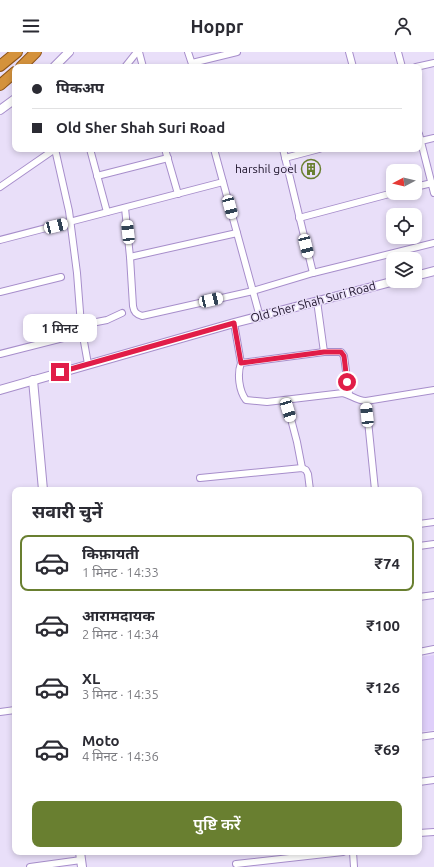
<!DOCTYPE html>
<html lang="hi">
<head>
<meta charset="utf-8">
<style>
	body { margin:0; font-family:Ubuntu,"Noto Sans Devanagari",sans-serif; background:#f2f2f3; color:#2b2b33; height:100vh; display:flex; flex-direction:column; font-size:15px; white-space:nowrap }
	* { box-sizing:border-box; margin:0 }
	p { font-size:13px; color:#7c7c81 }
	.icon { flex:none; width:22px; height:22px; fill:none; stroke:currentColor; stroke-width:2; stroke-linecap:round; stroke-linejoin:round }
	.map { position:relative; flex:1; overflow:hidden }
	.panel { position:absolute; left:12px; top:435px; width:410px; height:368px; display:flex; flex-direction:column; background:#fff; border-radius:8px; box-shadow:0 2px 6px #0003 }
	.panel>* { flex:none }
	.top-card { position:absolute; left:12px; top:12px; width:410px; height:88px; border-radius:8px; box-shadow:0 2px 6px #0003; display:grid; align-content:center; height:88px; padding:0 20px; background:#fff }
	.needle { width:26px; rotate:263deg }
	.buttons { position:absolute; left:386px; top:112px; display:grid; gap:8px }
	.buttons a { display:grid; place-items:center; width:36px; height:36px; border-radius:8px; background:#fff; box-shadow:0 2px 6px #0003; font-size:20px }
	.end { position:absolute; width:18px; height:18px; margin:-9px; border:5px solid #e11d48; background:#fff; box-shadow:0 0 0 2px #fff }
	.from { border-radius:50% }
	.bubble { position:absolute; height:28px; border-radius:8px; background:#fff; box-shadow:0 2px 6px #0003; font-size:13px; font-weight:600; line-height:28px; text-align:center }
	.car { position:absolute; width:12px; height:24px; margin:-12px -6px; border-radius:5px; box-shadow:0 0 3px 1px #0007; background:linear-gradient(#fff 24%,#345 0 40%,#fff 0 76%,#345 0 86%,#fff 0) }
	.top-card b { display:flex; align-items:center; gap:14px; height:38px; font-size:15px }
	.top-card b+b { border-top:1px solid #e1e1e2 }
	.top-card i { width:10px; height:10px; background:#2b2b33 }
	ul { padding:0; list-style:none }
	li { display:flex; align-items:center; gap:12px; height:56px; margin:0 8px 6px; padding:0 12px; border:2px solid transparent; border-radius:8px }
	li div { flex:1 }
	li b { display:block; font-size:15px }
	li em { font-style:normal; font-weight:600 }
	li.active { border-color:#697f30 }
	li>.icon { width:36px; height:36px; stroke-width:1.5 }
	h2 { padding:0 20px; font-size:18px; line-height:48px }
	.action { display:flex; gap:8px; margin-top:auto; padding:8px 20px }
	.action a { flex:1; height:46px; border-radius:8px; background:#697f30; color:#fff; font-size:16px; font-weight:600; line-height:46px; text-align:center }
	header { display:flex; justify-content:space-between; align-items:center; height:52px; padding:0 20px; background:#fff; font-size:18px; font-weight:600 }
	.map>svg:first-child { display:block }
	.built { fill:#dfcffa }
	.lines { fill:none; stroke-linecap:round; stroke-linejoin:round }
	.minor-casing { stroke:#a78ecb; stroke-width:8 }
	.tertiary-casing { stroke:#a78ecb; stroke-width:10 }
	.trunk-casing { stroke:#8d5316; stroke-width:12 }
	.minor { stroke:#fff; stroke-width:6 }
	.tertiary { stroke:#fff; stroke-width:8 }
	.trunk { stroke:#d4923c; stroke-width:10 }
	.route { stroke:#e11d48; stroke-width:5 }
	.labels { text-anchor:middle; stroke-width:3; stroke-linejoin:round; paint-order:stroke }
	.poi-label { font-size:12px; fill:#1b1128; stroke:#e9dff9; text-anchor:end }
	.street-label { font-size:12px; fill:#1b1128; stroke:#e9dff9 }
</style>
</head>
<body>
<header><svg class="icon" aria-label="menu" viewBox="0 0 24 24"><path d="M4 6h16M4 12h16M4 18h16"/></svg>Hoppr<svg class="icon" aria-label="person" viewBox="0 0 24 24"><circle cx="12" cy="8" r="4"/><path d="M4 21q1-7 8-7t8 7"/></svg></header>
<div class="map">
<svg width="434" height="815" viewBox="0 0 434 815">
	<rect width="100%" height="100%" fill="#e9dff9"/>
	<path class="built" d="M434 603V678L419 680V605Z"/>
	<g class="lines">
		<g class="minor-casing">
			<g id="minor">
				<path d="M139 0 143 15"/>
				<path d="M188 0 193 15"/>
				<path d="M349 0 353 15"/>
				<path d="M398 0 402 15"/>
				<path d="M192 11 237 0"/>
				<path d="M125 15 137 0"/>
				<path d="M416 15 434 11"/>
				<path d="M419 82 434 141"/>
				<path d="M421 89 434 86"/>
				<path d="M55 97 69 159 77 221 81 273 88 312"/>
				<path d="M90 97 107 160"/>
				<path d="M165 97 178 142"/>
				<path d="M214 97 260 265"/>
				<path d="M283 97 313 221"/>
				<path d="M285 106 319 97"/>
				<path d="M97 124 168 106"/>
				<path d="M0 135 55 97"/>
				<path d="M415 135 432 131"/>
				<path d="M125 156 130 205 133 254C134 260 136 262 142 264L253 239 313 221 434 191"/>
				<path d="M299 166 393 141"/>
				<path d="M0 188 223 130"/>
				<path d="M130 205 237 181"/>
				<path d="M0 240 61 225"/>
				<path d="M317 249 324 300"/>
				<path d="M234 271 241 311"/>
				<path d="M81 273 107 268 122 261"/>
				<path d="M0 302 71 284"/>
				<path d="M349 342 344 304 341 300H324L241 311C237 322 239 339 246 348L267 350 343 341C351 343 357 349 366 349L434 338"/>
				<path d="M286 348 297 390 302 416"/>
				<path d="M366 349 375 438"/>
				<path d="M200 426 302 416 306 418 308 422 310 438"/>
				<path d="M419 472 434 470"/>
				<path d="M419 494 434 492"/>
				<path d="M419 545 434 543"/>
				<path d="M419 600 434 597"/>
				<path d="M0 660 15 658"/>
				<path d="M419 685 434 683"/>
				<path d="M419 730 434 728"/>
				<path d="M419 781 434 780"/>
				<path d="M353 800 354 815"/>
				<path d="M236 812 343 800"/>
				<path d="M30 815 81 808"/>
			</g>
		</g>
		<g class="tertiary-casing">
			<g id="tertiary">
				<path d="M54 15 69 0"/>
				<path d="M0 58 15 47"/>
				<path d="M415 224 434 219"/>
				<path d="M33 328 43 438"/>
				<path d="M0 338 234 271 395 229"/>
				<path d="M80 800 82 815"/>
			</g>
		</g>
		<g class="trunk-casing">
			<g id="trunk">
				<path d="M0 14 17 0"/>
				<path d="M21 15 36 0"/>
				<path d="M0 33 15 20"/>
			</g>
		</g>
		<use href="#minor" class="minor"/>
		<use href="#tertiary" class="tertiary"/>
		<use href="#trunk" class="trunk"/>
	</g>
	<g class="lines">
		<path class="route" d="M60 320 234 271 241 311 324 300H341L344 304 347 330"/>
	</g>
	<defs>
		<g id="building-ring" transform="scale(1)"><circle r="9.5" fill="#e9dff9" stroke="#697f30" stroke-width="1.5"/><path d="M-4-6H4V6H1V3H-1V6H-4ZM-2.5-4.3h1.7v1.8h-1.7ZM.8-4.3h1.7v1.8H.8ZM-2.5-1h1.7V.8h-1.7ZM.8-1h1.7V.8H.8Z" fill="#697f30"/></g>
	</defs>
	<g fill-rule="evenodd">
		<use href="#building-ring" x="311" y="117"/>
	</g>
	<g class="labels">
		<g class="poi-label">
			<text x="297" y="121">harshil goel</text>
		</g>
		<g class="street-label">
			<text transform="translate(313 250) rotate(-15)" y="4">Old Sher Shah Suri Road</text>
		</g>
	</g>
</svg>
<div class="buttons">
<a><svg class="needle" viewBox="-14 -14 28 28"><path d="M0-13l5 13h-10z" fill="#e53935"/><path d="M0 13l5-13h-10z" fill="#7c7c81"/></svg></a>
<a><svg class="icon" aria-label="locate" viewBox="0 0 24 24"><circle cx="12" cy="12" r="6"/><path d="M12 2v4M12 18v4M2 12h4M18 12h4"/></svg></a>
<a><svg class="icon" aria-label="layers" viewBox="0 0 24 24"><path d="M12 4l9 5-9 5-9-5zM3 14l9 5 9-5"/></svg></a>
</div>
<i class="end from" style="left:347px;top:330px"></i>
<i class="end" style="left:60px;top:320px"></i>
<div class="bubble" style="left:23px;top:262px;width:74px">1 मिनट</div>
<i class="car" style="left:230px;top:155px;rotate:165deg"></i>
<i class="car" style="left:56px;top:174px;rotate:76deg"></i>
<i class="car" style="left:128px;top:180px;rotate:354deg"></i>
<i class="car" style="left:306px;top:194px;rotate:166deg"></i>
<i class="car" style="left:211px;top:248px;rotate:77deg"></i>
<i class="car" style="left:288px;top:358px;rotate:163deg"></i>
<i class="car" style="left:367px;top:363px;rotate:354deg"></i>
<div class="top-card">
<b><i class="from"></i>पिकअप</b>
<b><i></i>Old Sher Shah Suri Road</b>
</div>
<section class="panel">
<h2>सवारी चुनें</h2>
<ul>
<li class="active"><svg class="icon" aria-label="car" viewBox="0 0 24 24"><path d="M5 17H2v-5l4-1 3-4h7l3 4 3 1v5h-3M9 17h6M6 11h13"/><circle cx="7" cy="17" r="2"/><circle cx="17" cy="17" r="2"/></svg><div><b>किफ़ायती</b><p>1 मिनट · 14:33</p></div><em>₹74</em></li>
<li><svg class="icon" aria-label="car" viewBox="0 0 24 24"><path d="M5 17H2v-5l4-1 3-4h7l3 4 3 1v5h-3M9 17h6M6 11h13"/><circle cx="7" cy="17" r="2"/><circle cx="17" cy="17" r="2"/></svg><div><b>आरामदायक</b><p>2 मिनट · 14:34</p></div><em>₹100</em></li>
<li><svg class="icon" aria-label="car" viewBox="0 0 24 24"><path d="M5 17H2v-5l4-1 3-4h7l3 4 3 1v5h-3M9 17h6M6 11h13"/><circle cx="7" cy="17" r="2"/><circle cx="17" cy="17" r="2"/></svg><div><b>XL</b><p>3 मिनट · 14:35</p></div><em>₹126</em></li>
<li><svg class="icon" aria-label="car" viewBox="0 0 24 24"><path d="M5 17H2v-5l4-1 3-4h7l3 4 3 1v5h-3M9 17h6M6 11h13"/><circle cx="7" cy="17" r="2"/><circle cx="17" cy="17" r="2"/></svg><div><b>Moto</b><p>4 मिनट · 14:36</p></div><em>₹69</em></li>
</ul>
<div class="action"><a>पुष्टि करें</a></div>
</section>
</div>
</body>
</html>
